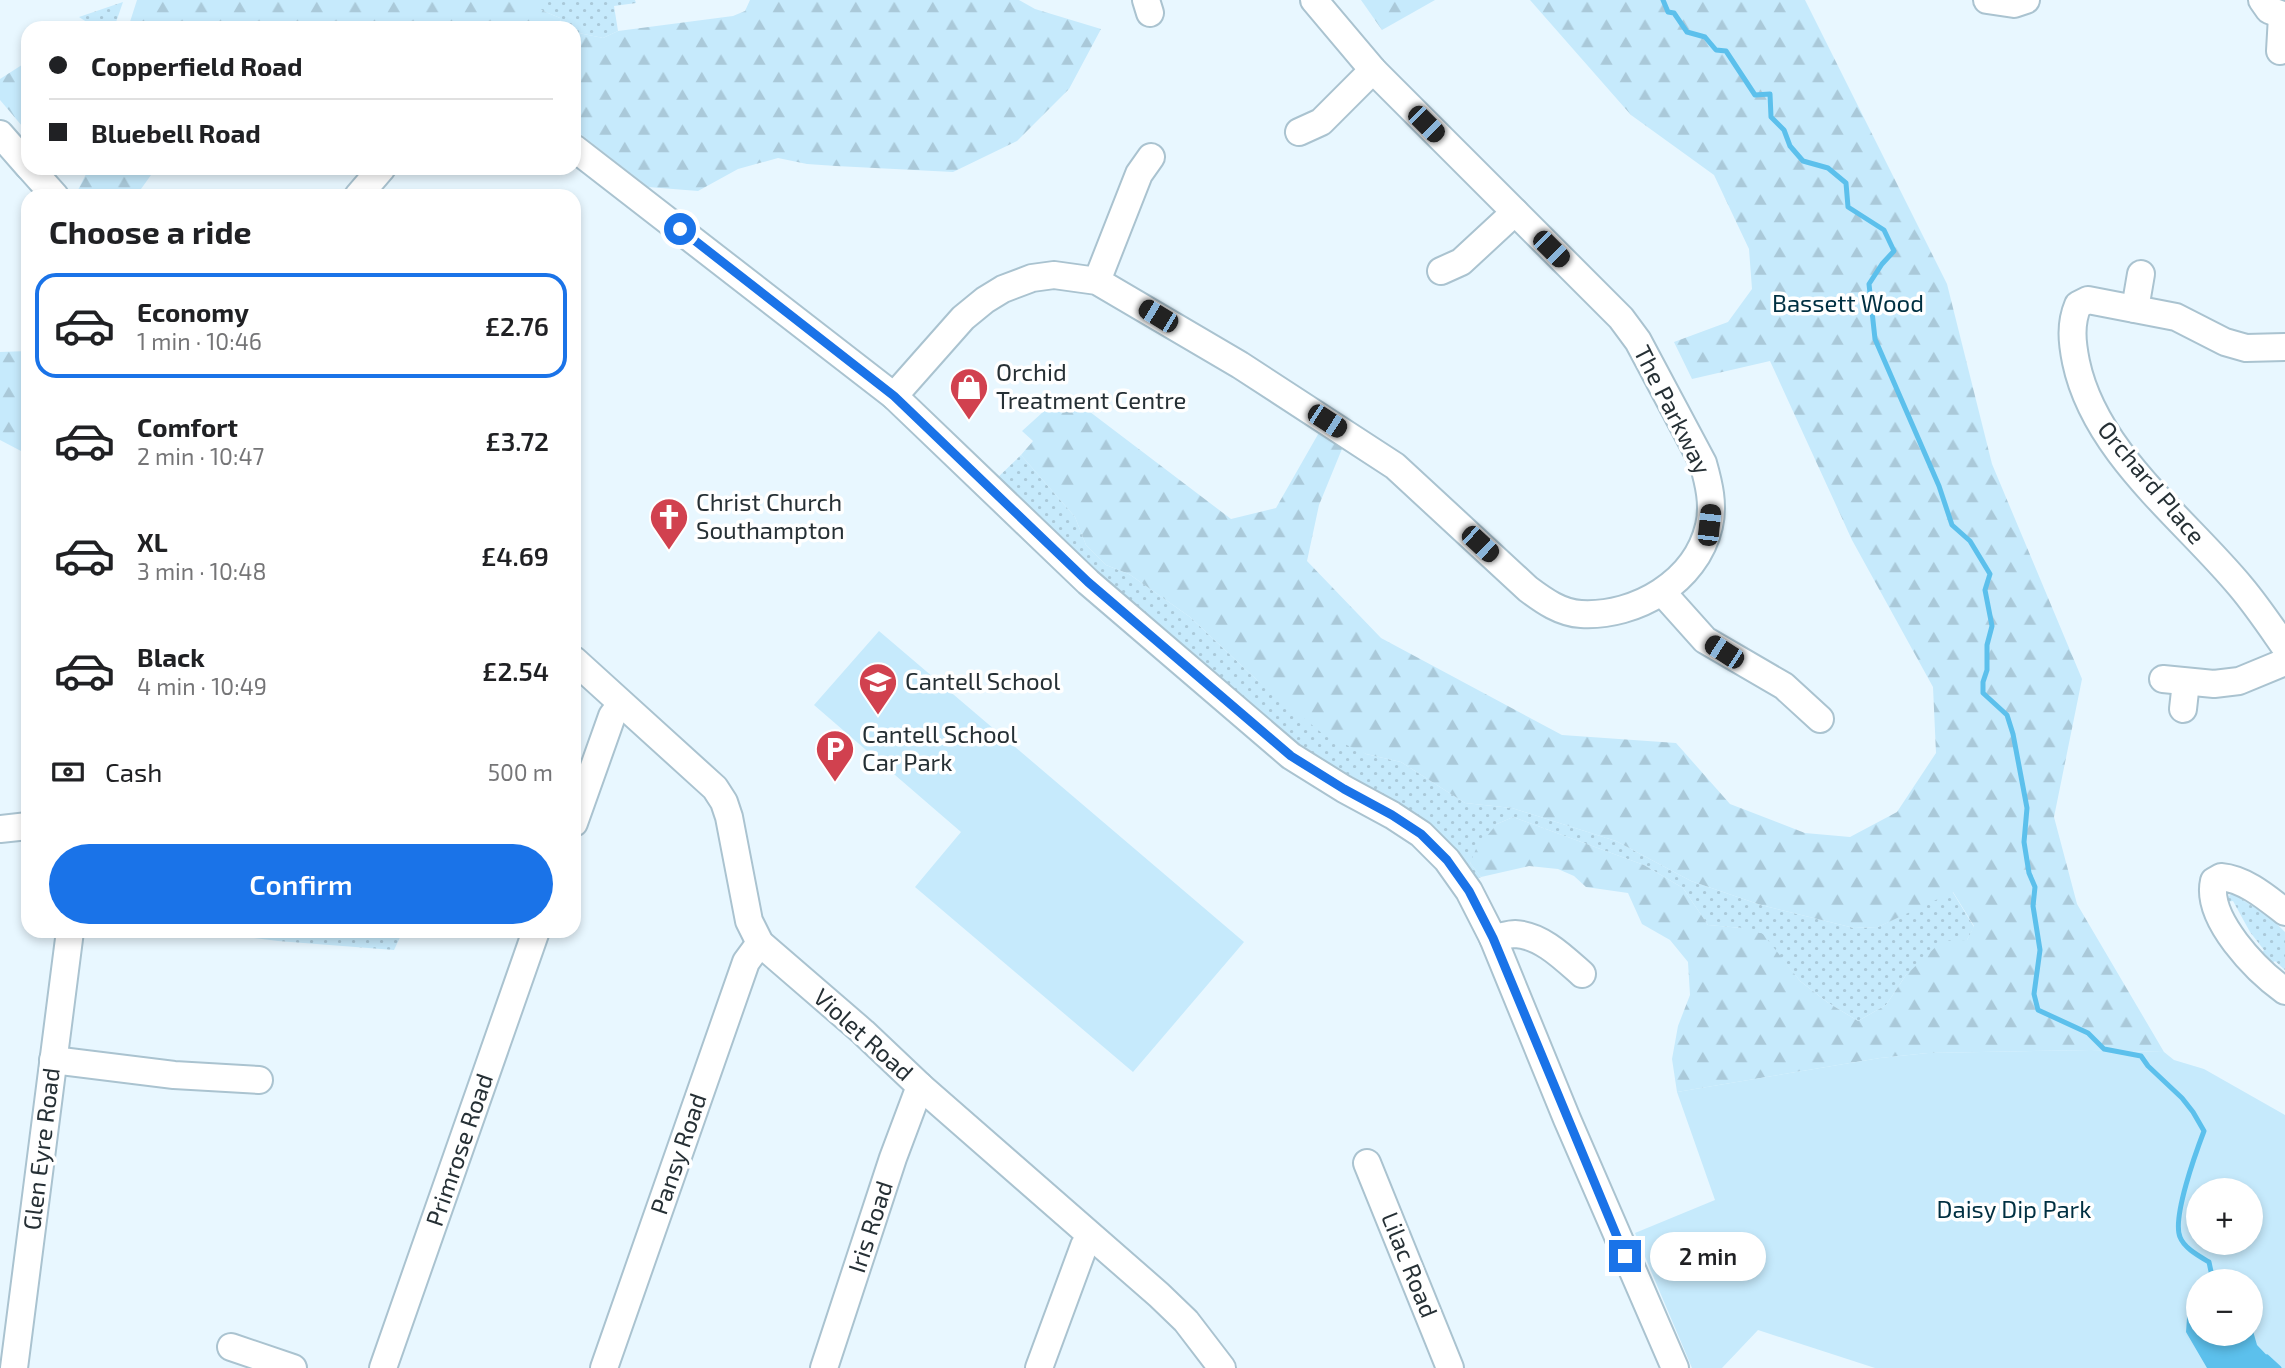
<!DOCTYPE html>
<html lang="en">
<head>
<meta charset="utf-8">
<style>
	body { margin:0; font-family:"Exo 2",sans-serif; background:#f6f6f6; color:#202124; height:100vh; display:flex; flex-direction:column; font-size:26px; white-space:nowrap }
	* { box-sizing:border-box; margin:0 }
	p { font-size:23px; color:#757577 }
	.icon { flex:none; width:38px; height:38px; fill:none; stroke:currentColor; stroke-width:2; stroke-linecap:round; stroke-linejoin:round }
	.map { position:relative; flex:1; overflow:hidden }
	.sheet { position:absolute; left:21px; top:189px; width:560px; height:749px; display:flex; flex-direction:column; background:#fff; border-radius:21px; box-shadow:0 4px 10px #0003 }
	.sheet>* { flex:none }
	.guide { position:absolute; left:21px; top:21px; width:560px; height:154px; border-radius:21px; box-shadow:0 4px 10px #0003; display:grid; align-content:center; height:154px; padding:0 28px; background:#fff }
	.tools { position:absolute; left:2186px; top:1178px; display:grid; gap:14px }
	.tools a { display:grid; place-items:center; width:77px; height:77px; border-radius:50%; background:#fff; box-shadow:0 4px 10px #0003; font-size:35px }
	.end { position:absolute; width:32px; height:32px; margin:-16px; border:9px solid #1a73e8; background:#fff; box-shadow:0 0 0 4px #fff }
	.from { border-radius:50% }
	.bubble { position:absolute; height:49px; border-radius:24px; background:#fff; box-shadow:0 4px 10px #0003; font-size:23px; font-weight:600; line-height:49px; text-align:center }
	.car { position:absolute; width:21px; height:42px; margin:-21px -10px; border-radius:9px; box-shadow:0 0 5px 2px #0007; background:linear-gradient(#222 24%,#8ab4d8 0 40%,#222 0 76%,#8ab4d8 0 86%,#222 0) }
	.guide b { display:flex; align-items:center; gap:24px; height:66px; font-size:26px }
	.guide b+b { border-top:2px solid #e0e0e0 }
	.guide i { width:18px; height:18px; background:#202124 }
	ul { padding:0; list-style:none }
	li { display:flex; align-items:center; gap:21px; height:105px; margin:0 14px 10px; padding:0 14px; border:4px solid transparent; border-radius:21px }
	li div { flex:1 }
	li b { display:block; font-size:26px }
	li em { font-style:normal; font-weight:600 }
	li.active { border-color:#1a73e8 }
	li>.icon { width:63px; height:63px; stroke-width:1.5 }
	h2 { padding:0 28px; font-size:32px; line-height:84px }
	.pay { display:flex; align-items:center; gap:18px; height:77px; padding:0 28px; font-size:26px }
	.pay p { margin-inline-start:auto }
	.button { display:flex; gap:14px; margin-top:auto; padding:14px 28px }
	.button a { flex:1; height:80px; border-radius:42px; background:#1a73e8; color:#fff; font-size:28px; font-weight:600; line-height:80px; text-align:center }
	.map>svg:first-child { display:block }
	.grass { fill:url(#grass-dots) }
	.forest { fill:url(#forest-firs) }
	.green { fill:#c6eafc; fill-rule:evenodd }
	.water { fill:#5cc0ec }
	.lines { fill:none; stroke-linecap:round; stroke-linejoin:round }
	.stream { stroke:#5cc0ec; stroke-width:5 }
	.minor-casing { stroke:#aac3d0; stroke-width:30 }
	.minor { stroke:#fff; stroke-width:26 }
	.route { stroke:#1a73e8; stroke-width:9 }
	.labels { text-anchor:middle; stroke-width:7; stroke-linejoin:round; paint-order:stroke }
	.park-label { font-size:24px; fill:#003042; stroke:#fff }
	.poi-label { font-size:24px; fill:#263035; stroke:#fff; text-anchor:start }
	.street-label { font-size:24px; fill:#263035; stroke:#fff }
</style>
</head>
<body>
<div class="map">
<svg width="2285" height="1368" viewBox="0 0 2285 1368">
	<defs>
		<pattern id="grass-dots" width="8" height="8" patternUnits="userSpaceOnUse" patternTransform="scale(1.75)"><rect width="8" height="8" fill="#c6eafc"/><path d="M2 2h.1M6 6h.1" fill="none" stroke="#aac9d9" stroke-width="1.8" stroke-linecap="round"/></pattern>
		<pattern id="forest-firs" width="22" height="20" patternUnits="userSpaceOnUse" patternTransform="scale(1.75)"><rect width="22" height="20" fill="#c6eafc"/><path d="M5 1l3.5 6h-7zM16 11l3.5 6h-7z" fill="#aac9d9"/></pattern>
	</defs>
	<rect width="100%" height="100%" fill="#e8f7ff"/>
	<g class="grass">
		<path d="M541 0H635L636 3 614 6 618 31 603 38 574 32V28H561L560 18 541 10Z"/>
		<path d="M123 2 114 28H96L79 17Z"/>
		<path d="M1021 455 1075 517 1086 545 1106 565 1129 574 1190 617 1257 680 1366 754 1401 762 1465 803 1512 808 1616 841 1691 881 1761 905 1854 928 1878 927 1952 891 1974 927 1967 940 1906 975 1886 1005 1858 1021 1827 1002 1800 981 1783 960 1742 928 1708 925 1683 888 1644 865 1513 817 1497 824 1470 863 1481 877 1472 881 1205 675 995 480Z"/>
		<path d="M2233 892H2240L2238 897 2270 917 2285 932V970L2275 961 2270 965 2260 955 2264 950 2250 932 2233 901 2226 902 2227 898Z"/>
		<path d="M198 931H403L394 950 278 941Z"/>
	</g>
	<g class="forest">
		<path d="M137 0H541V10L560 18 561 28H128Z"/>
		<path d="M750 0H1019L1035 9 1101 29 1069 89 1017 141 953 172 836 166 807 164 778 158 738 169 698 191 648 187 574 129V32L603 38 618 31 733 16 745 11Z"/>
		<path d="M1361 0H1435L1382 30Z"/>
		<path d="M1530 0H1805L1947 284 1992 464 2082 679 2054 817 2077 904 2164 1052 2091 1050 1928 1053 1880 1058 1677 1092 1672 1059 1678 1026 1690 995 1688 962 1670 940 1642 924 1628 893 1586 887 1574 876 1558 869 1529 866 1481 877 1470 863 1476 849 1497 824 1513 817 1644 865 1683 888 1708 925 1742 928 1763 934 1800 981 1827 1002 1858 1021 1886 1005 1906 975 1942 941 1967 940 1974 926 1953 892 1878 927 1854 928 1761 905 1691 881 1616 841 1512 808 1465 803 1401 762 1366 754 1323 734 1257 680 1190 617 1129 574 1106 565 1086 545 1075 517 1021 455 1033 441 1022 431 1043 412 1069 396 1231 519 1276 508 1321 429 1344 444 1319 505 1307 561 1381 638 1562 735 1676 743 1730 804 1805 833 1850 837 1897 812 1936 753 1933 687 1852 540 1770 361 1692 379 1674 342 1728 322 1752 289 1749 249 1714 175 1631 115Z"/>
		<path d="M28 61V133L0 100V79Z"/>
		<path d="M89 168H156L136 196H83L78 190Z"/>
		<path d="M28 351V450L21 451 0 440V352Z"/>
	</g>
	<g class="green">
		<path d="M879 631 1244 942 1133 1072 915 887 961 832 814 705Z"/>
		<path d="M2091 1050 2164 1052 2174 1060 2204 1069 2285 1115V1368H1875L1758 1330 1722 1368H1692L1635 1233 1715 1200 1677 1092 1880 1058 1928 1053ZM2198 1190H2250V1242H2198ZM2198 1281H2250V1334H2198Z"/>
	</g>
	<path class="water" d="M2198 1297V1334H2250L2251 1324 2257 1345 2279 1368H2207L2186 1332 2188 1304Z"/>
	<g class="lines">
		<g class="stream">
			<path d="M1663 0 1668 12 1674 13 1687 32 1705 37 1716 50 1726 51 1755 95 1770 94 1771 117 1784 130 1790 146 1803 161 1828 168 1846 183 1848 207 1884 230 1894 251 1882 264 1869 284 1875 339 1939 486 1952 525 1970 541 1990 574 1985 590 1992 626 1987 645V670L1983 682V693L2007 715 2013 734 2027 808 2024 842 2029 873 2035 887 2033 906 2040 950 2034 994 2038 1010 2088 1033 2104 1049 2141 1056 2148 1066 2182 1098 2193 1112 2204 1131C2196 1152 2172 1218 2180 1237 2184 1248 2199 1256 2209 1262L2213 1281"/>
			<path d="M2267 1357 2279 1368"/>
		</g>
		<g class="minor-casing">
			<g id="minor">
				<path d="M1146 0 1150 13"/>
				<path d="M1987 0 2014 4 2026 0"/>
				<path d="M2262 0 2269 10 2285 16"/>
				<path d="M2280 51 2282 16"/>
				<path d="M1299 132 1321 122 1373 70"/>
				<path d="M0 134 28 166"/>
				<path d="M574 148 894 396 1088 582 1291 756 1344 789 1392 815 1421 834 1447 860 1469 891 1493 938 1567 1119 1675 1368"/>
				<path d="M30 168 55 196"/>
				<path d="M358 196 382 168"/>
				<path d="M1441 271 1461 262 1515 212"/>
				<path d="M1097 281 1139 174 1151 157"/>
				<path d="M2135 309 2141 274"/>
				<path d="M2285 347 2246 348 2225 342 2176 317 2088 300 2078 305C2070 324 2072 342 2076 362 2095 453 2184 518 2241 587 2257 606 2271 627 2285 647"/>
				<path d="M894 396 963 318 985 300 1003 289 1032 278 1054 275 1097 281 1240 365 1395 466 1528 589C1544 601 1561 613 1581 614 1636 617 1696 582 1709 526 1714 505 1709 484 1703 463L1638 341 1621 318 1373 70 1314 0"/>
				<path d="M1662 592 1705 640 1784 686 1820 719"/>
				<path d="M574 660 715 788 724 802 729 817 749 921 760 943 863 1032 920 1086 1159 1295 1186 1321 1222 1368"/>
				<path d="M2163 679 2214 684 2239 681 2285 662"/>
				<path d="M2183 709 2186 682"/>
				<path d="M574 823 612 716 621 704"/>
				<path d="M0 829 28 826"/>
				<path d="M2285 912C2267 898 2245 879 2221 877L2214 881C2205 919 2257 971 2285 991"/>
				<path d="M1493 938C1500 937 1509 934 1515 934 1541 935 1564 958 1582 974"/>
				<path d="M53 1060 174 1075 259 1080"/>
				<path d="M1367 1163 1450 1368"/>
				<path d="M231 1347 293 1368"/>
				<path d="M14 1368 70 931"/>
				<path d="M383 1368 536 931"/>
				<path d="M604 1368 746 962 760 943"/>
				<path d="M824 1368 893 1158 920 1086"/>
				<path d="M1039 1368 1084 1246 1090 1236"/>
			</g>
		</g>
		<use href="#minor" class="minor"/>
	</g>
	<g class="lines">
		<path class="route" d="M680 229 894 396 1088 582 1291 756 1344 789 1392 815 1421 834 1447 860 1469 891 1493 938 1625 1256"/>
	</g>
	<defs>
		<g id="shop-pin" transform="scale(2.0125)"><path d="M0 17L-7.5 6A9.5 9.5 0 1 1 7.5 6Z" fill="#d1414f" stroke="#fff"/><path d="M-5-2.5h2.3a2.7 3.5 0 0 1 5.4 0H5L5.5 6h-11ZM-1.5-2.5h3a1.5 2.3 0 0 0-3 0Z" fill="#fff"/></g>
		<g id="church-pin" transform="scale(2.0125)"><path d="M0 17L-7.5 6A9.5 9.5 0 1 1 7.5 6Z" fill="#d1414f" stroke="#fff"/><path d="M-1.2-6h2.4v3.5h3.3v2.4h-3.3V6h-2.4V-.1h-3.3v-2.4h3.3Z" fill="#fff"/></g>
		<g id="school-pin" transform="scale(2.0125)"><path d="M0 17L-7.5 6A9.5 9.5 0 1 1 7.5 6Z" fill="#d1414f" stroke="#fff"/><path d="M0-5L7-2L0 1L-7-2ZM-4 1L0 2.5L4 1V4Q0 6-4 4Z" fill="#fff"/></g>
		<g id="parking-pin" transform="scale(2.0125)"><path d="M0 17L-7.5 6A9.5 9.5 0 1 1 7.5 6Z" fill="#d1414f" stroke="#fff"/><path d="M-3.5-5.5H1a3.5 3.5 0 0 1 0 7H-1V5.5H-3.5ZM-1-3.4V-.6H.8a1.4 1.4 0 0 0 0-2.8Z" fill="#fff"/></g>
	</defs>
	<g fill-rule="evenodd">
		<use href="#shop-pin" x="969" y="387"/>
		<use href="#church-pin" x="669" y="517"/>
		<use href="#school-pin" x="878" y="682"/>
		<use href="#parking-pin" x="835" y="749"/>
	</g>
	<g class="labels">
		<g class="park-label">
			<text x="1848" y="312">Bassett Wood</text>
			<text x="2014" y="1218">Daisy Dip Park</text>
		</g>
		<g class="poi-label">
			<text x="996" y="381">Orchid<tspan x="996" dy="28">Treatment Centre</tspan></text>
			<text x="696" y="511">Christ Church<tspan x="696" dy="28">Southampton</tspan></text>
			<text x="905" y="690">Cantell School</text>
			<text x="862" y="743">Cantell School<tspan x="862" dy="28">Car Park</tspan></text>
		</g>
		<g class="street-label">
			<text transform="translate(1672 410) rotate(63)" y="8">The Parkway</text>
			<text transform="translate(2151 483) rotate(50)" y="8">Orchard Place</text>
			<text transform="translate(863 1035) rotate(42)" y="8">Violet Road</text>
			<text transform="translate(42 1149) rotate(-83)" y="8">Glen Eyre Road</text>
			<text transform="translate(460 1150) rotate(-71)" y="8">Primrose Road</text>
			<text transform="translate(679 1154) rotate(-71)" y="8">Pansy Road</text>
			<text transform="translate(871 1227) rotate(-72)" y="8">Iris Road</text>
			<text transform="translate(1409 1265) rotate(68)" y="8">Lilac Road</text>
		</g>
	</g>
</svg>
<div class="tools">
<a>+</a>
<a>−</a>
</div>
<i class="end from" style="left:680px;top:229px"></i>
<i class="end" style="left:1625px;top:1256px"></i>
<div class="bubble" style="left:1650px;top:1232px;width:116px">2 min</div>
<i class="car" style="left:1426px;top:124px;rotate:135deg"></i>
<i class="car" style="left:1551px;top:249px;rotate:135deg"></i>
<i class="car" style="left:1158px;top:316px;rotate:301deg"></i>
<i class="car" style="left:1327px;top:421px;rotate:123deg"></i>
<i class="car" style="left:1709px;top:525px;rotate:6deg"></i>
<i class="car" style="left:1480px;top:544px;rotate:133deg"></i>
<i class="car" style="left:1724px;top:652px;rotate:303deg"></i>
<div class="guide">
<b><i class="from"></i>Copperfield Road</b>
<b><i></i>Bluebell Road</b>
</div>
<section class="sheet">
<h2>Choose a ride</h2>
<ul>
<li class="active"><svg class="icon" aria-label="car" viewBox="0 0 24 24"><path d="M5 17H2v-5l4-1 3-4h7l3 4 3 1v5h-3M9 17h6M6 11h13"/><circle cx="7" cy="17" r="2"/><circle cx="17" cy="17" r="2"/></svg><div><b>Economy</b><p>1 min · 10:46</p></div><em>£2.76</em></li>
<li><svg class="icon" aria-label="car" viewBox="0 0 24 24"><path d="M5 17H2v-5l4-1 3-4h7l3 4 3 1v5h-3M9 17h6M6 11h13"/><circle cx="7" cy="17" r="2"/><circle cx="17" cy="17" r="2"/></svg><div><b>Comfort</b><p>2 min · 10:47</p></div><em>£3.72</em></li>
<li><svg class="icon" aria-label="car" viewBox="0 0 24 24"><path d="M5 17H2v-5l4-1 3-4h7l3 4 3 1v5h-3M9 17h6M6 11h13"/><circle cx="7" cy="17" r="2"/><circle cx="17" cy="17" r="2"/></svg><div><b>XL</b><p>3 min · 10:48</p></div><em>£4.69</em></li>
<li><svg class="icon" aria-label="car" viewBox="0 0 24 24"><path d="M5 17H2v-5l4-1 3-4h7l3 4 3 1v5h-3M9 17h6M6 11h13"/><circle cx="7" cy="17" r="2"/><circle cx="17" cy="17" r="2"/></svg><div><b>Black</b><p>4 min · 10:49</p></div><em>£2.54</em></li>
</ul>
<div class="pay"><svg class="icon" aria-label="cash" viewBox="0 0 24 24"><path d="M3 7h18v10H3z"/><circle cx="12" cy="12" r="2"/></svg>Cash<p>500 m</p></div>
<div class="button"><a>Confirm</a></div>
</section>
</div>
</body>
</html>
